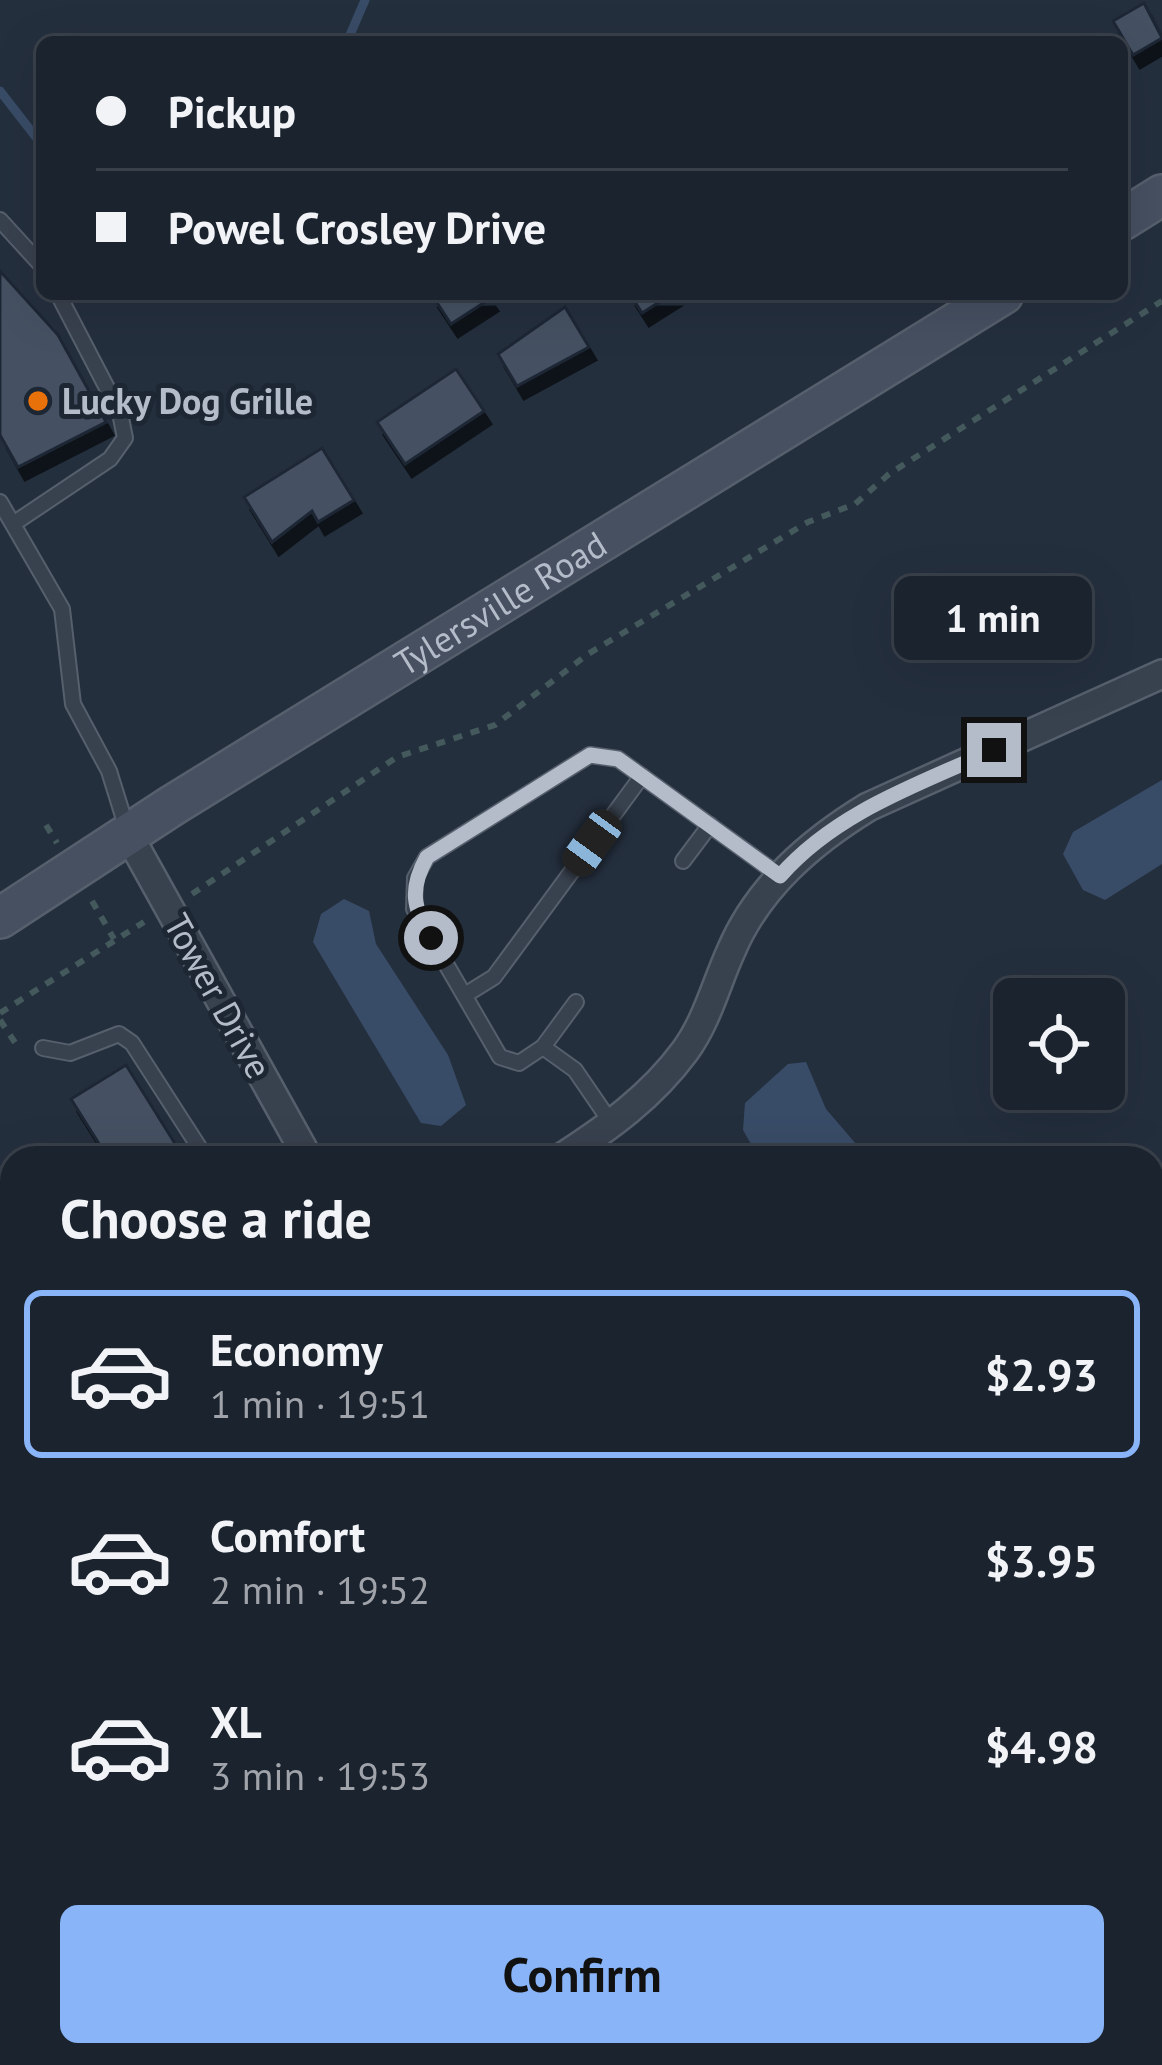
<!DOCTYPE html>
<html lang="en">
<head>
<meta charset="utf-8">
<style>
	body { margin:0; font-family:"PT Sans",sans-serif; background:#282f3a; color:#f1f3f6; height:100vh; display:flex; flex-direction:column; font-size:45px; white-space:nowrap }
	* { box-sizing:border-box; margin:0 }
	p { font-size:39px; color:#a0a4aa }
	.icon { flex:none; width:66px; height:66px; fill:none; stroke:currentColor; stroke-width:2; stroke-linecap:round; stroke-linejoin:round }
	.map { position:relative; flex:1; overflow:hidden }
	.side { position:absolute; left:0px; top:1146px; width:1164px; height:921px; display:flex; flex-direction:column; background:#1b232e; border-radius:36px 36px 0 0; box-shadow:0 12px 48px #0002,0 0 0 3px #39404a }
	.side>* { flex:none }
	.hud { position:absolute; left:36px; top:36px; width:1092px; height:264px; border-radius:18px; box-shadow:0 12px 48px #0002,0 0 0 3px #39404a; display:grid; align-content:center; height:264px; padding:0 60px; background:#1b232e }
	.buttons { position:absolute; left:993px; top:978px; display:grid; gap:24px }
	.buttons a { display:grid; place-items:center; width:132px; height:132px; border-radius:18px; background:#1b232e; box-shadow:0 12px 48px #0002,0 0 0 3px #39404a; font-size:60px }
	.end { position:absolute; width:54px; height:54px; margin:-27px; border:15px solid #b4bcc9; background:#111; box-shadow:0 0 0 6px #111 }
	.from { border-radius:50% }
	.bubble { position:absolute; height:84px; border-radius:18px; background:#1b232e; box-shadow:0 12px 48px #0002,0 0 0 3px #39404a; font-size:39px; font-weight:700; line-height:84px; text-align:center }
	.car { position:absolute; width:36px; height:72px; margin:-36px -18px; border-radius:15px; box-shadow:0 0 9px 3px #0007; background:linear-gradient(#222 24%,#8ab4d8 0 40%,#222 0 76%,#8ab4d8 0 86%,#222 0) }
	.hud b { display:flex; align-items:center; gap:42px; height:114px; font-size:45px }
	.hud b+b { border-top:3px solid #39404a }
	.hud i { width:30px; height:30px; background:#f1f3f6 }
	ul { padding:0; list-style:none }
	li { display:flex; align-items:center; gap:36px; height:168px; margin:0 24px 18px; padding:0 36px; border:6px solid transparent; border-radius:18px }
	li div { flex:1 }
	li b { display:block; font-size:45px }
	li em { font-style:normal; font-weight:700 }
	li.selected { border-color:#8ab4f8 }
	li>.icon { width:108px; height:108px; stroke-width:1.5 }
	h2 { padding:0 60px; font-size:54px; line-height:144px }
	.action { display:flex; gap:24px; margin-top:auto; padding:24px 60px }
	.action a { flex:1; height:138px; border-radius:18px; background:#8ab4f8; color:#111; font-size:48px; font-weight:700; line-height:138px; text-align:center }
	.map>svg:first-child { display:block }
	.water { fill:#394c67 }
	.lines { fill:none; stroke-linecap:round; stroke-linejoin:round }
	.stream { stroke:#394c67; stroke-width:9 }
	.building { fill:#455162; stroke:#1f2835; stroke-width:3; filter:url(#shadow) }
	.lane-casing { stroke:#565f6c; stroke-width:18 }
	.street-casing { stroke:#565f6c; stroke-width:32 }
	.secondary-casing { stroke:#565f6c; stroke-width:44 }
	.path { stroke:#44595c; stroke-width:6; stroke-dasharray:9 9; stroke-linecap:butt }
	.lane { stroke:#38414e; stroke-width:14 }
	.street { stroke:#38414e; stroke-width:27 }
	.secondary { stroke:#465061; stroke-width:39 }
	.route { stroke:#b4bcc9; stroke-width:15 }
	.food-dot { fill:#e8710a; stroke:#1d2633; stroke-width:4.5 }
	.labels { text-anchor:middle; stroke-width:10; stroke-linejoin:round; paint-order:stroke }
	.poi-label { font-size:36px; font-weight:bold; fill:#b4bcc9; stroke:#1d2633; text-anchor:start }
	.street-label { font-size:36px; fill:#b4bcc9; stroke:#1d2633 }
</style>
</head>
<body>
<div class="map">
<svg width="1162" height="2065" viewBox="0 0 1162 2065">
	<defs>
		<filter id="shadow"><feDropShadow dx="7" dy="13" stdDeviation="0" flood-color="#0009"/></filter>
	</defs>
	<rect width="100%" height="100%" fill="#242f3e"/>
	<g class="water">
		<path d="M1162 780V864L1105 900 1083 890 1063 854 1073 832Z"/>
		<path d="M344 899 369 911 376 944 448 1055 466 1105 441 1126 421 1123 313 942 321 914Z"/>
		<path d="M806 1062 826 1109 868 1158H759L743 1130 745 1103 788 1064Z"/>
	</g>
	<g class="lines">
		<g class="stream">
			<path d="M347 42 365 0"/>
			<path d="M0 91 42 145"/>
		</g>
	</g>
	<g class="building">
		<path d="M1144 3 1162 38 1133 55 1113 21Z"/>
		<path d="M0 271 58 335 106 422 18 467 0 435Z"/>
		<path d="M488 294 491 298 451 324 432 295Z"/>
		<path d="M630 294H672L642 313Z"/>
		<path d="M565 307 589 347 517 386 498 354Z"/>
		<path d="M456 369 484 411 405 464 377 422Z"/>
		<path d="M322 448 354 500 318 522 312 511 272 542 244 497Z"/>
		<path d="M126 1065 184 1158H108L71 1099Z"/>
		<path d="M0 1727 12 1747V2008L0 1988Z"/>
	</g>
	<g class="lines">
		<g class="lane-casing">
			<g id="lane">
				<path d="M0 220 42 266"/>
				<path d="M0 502 62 609 73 704 109 771 127 829"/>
				<path d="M13 524 110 459 125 438 120 413 58 294"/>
				<path d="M683 861 710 825"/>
				<path d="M465 995 494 977 642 776"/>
				<path d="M576 1002 543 1047 519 1063 500 1057 414 909 415 878 427 857 590 755 618 759 780 876"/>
				<path d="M543 1047 575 1070 612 1124"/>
				<path d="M43 1048 70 1053 119 1034 132 1043 206 1158"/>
			</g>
		</g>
		<g class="street-casing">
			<g id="street">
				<path d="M128 834 308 1158"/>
				<path d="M561 1158C609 1127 651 1097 685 1051 707 1021 716 984 731 951 758 887 811 842 868 807L1162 674"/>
				<path d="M0 1467 12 1487"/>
				<path d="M0 1514 12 1507"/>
				<path d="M1152 1856 1162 1850"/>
				<path d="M791 2065 808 2055"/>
			</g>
		</g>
		<g class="secondary-casing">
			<g id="secondary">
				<path d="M1122 220 1162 195"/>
				<path id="s1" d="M0 918 173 805 1003 294"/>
			</g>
		</g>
		<g class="path">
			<path d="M46 825 57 843"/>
			<path d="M192 894 397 757 495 725 588 654 808 522 855 504 889 474 1162 301"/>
			<path d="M92 901 114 939"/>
			<path d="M0 1013 144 922"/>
			<path d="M0 1020 18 1047"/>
		</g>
		<use href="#lane" class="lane"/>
		<use href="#street" class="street"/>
		<use href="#secondary" class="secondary"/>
	</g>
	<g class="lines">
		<path class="route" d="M431 938C413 908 409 889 427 857L590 755 618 759 780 876C836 812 919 784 994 750"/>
	</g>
	<circle class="food-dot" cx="38" cy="401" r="12"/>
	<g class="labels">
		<g class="poi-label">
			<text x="62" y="414">Lucky Dog Grille</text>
		</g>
		<g class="street-label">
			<text dy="13" stroke="none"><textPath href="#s1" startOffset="591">Tylersville Road</textPath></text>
			<text transform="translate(218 996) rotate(61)" y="13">Tower Drive</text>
		</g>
	</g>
</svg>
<div class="buttons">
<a><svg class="icon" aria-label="locate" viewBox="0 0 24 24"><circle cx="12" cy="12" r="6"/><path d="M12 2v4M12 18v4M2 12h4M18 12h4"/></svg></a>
</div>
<i class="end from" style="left:431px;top:938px"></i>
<i class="end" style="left:994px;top:750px"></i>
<div class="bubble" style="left:894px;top:576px;width:198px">1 min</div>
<i class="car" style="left:592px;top:843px;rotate:216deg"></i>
<div class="hud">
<b><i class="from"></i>Pickup</b>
<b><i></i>Powel Crosley Drive</b>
</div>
<section class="side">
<h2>Choose a ride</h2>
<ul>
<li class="selected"><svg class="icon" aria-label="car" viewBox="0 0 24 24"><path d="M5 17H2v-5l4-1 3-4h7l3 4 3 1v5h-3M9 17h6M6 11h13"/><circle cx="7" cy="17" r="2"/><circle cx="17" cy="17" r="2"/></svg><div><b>Economy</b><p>1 min · 19:51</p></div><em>$2.93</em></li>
<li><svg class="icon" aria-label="car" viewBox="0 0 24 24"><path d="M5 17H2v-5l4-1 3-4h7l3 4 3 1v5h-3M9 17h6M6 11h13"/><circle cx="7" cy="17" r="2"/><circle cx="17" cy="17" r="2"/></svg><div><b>Comfort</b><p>2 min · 19:52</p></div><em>$3.95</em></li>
<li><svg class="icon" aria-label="car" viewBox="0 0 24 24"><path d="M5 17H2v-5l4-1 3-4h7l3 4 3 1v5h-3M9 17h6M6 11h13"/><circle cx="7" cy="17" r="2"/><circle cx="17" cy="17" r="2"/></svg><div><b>XL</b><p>3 min · 19:53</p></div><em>$4.98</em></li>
</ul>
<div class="action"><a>Confirm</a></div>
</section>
</div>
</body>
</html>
